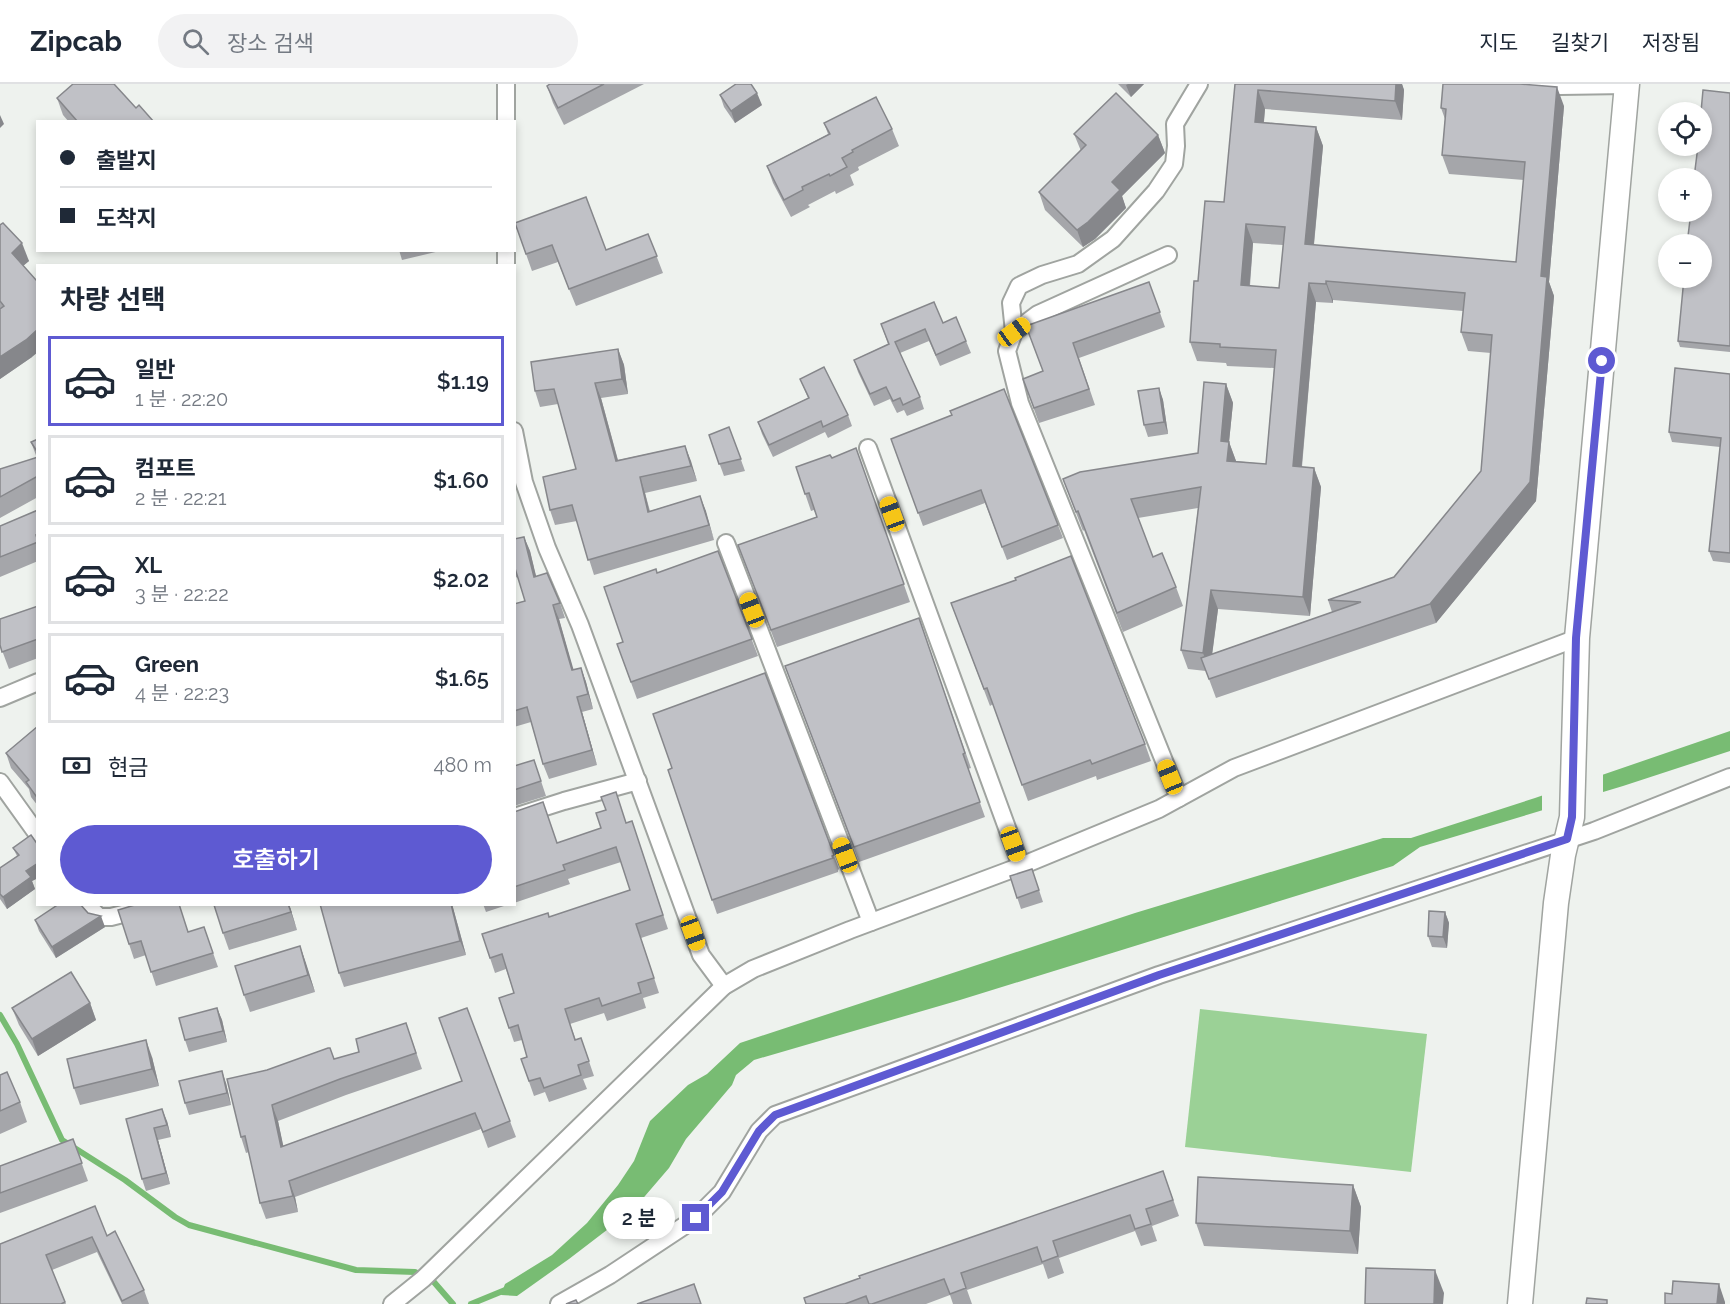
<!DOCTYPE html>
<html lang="ko">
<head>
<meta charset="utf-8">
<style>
	body { margin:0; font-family:Raleway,"Noto Sans KR",sans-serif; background:#f2f2f3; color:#1f2937; height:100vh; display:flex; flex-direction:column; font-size:22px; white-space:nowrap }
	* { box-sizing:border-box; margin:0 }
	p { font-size:20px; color:#747a83 }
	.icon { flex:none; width:33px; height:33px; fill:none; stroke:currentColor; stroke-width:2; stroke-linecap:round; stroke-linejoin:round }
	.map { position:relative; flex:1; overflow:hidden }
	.side { position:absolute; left:36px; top:180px; width:480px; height:642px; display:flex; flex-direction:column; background:#fff; border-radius:0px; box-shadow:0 3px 9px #0003 }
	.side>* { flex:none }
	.banner { position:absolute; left:36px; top:36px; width:480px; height:132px; border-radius:0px; box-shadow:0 3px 9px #0003; display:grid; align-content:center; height:132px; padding:0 24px; background:#fff }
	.fabs { position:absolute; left:1658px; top:18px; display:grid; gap:12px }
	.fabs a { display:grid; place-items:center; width:54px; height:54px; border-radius:50%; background:#fff; box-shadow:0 3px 9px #0003; font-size:30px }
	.end { position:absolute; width:27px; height:27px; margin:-14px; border:8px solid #5e5ad2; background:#fff; box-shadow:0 0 0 3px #fff }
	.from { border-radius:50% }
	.bubble { position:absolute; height:42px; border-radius:21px; background:#fff; box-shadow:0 3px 9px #0003; font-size:20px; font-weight:600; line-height:42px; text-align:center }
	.car { position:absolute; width:18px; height:36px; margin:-18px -9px; border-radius:8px; box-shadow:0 0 4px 2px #0007; background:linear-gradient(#f5c518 24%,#345 0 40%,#f5c518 0 76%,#345 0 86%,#f5c518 0) }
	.banner b { display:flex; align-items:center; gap:21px; height:57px; font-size:22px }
	.banner b+b { border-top:2px solid #e0e1e3 }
	.banner i { width:15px; height:15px; background:#1f2937 }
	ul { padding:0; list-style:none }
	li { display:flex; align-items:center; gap:18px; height:90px; margin:0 12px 9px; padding:0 12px; border:3px solid #e0e1e3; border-radius:0px }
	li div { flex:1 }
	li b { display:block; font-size:22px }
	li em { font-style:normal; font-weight:600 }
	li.on { border-color:#5e5ad2 }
	li>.icon { width:54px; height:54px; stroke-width:1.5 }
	h2 { padding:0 24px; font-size:27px; line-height:72px }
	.pay { display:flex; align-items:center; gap:15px; height:66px; padding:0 24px; font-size:22px }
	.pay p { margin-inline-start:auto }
	.primary-button { display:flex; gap:12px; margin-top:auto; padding:12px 24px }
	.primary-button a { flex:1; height:69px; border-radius:36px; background:#5e5ad2; color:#fff; font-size:24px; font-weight:600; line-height:69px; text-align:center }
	header { display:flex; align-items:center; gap:36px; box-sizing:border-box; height:84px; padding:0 30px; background:#fff; border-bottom:2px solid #e0e1e3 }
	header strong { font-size:28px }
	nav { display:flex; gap:33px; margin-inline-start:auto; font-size:21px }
	.search { width:420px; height:54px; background:#f2f2f3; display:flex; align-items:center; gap:15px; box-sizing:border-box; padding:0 21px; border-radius:33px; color:#747a83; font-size:22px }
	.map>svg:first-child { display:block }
	.green { fill:#9bd196 }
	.water { fill:#78bc73 }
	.pier { fill:#eef2ee }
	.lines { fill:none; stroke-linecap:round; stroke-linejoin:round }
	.stream { stroke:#78bc73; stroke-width:6 }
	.street-casing { stroke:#a0a4a0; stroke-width:20 }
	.secondary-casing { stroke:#a0a4a0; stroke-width:27 }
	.street { stroke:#fff; stroke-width:16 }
	.secondary { stroke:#fff; stroke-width:24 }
	.wall { fill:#a5a6aa; fill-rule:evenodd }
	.shaded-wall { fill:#86878b }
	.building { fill:#c0c1c6; stroke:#86878b; stroke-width:1.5; fill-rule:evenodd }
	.route { stroke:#5e5ad2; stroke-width:8 }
</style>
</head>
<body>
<header>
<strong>Zipcab</strong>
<div class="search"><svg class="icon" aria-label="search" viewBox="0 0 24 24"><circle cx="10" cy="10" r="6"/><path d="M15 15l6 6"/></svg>장소 검색</div>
<nav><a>지도</a><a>길찾기</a><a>저장됨</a></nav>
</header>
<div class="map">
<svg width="1730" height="1220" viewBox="0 0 1730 1220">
	<rect width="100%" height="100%" fill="#eef2ee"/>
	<path class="green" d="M1200 925 1427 950 1411 1088 1185 1063Z"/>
	<path class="water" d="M1730 647V667L1623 702 1420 763 1393 782 960 916 754 976 736 991 732 1001 686 1055 669 1084 633 1126 569 1175 517 1212 501 1211 505 1200 552 1171 587 1139 618 1101 634 1077 650 1037 688 1001 707 990 740 959 1135 829 1383 754H1411L1535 714Z"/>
	<path class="pier" d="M1603 689V712L1542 730V709Z"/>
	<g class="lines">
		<g class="stream">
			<path d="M0 931 17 960 62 1056 125 1096 175 1133 189 1141 356 1186 415 1188 433 1197 453 1220"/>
			<path d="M471 1220 510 1204"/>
		</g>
		<g class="street-casing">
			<g id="street">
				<path d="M1535 0 1560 2 1627 1"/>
				<path d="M506 38V0"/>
				<path d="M1168 171 1038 230 1014 248 1007 267 1020 319 1179 714"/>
				<path d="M506 182V166"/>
				<path d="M1014 248 1011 219 1019 202 1042 191 1078 180 1113 155 1156 107 1174 80 1176 62 1175 40 1199 0"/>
				<path d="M514 347 524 398 547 464 580 541 701 871 724 902"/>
				<path d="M868 364 1021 782"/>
				<path d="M726 459 871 838"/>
				<path d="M0 614 38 598"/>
				<path d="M0 698 38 751"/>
				<path d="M514 733 564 717 638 697"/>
				<path d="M86 820 99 833H111L162 820"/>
				<path d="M392 1220 423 1195 724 902 753 885 850 846 1021 782 1159 725 1234 684 1577 554"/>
				<path d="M559 1220 610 1191 696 1134 722 1108 759 1047 775 1031 1159 891 1594 747 1730 693"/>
			</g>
		</g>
		<g class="secondary-casing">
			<path id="secondary" d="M1520 1220 1556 819 1563 771 1572 733 1577 554 1627 0"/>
		</g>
		<use href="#street" class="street"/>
		<use href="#secondary" class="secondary"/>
	</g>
	<g class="wall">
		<path d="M550 0H644L564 41 553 19 547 2Z"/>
		<path d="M1118 0H1144L1131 13Z"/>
		<path d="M1235 0H1402L1404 6 1402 36 1265 25 1264 38 1316 43 1323 62 1314 161 1516 178 1524 96 1449 90 1442 71 1445 35 1441 24 1564 22 1549 198 1554 212 1536 417 1436 539 1216 614 1206 587 1188 585 1181 566 1198 424 1138 434 1153 473 1176 503 1183 522 1123 548 1084 446 1083 447 1063 395 1198 369 1226 300 1233 319 1229 358 1236 377 1266 380 1274 284 1227 282 1226 279 1197 277 1190 258 1198 197 1224 118ZM1253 159 1283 161 1279 204 1250 202ZM1333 216 1463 227 1461 248 1468 267 1491 269 1481 387 1394 493 1328 516 1332 528 1212 570 1218 525 1310 532 1321 403 1314 384 1302 383 1316 218 1333 219Z"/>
		<path d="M1730 9V268L1680 263 1678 257Z"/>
		<path d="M720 11 762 21 735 39 724 23Z"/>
		<path d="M57 14 136 24 154 38H69L63 31Z"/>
		<path d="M824 39 892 45 899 62 858 83 859 86 850 91 854 101 836 110 835 107 808 121 810 123 791 133 773 99 767 82 828 50Z"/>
		<path d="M1074 50 1158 51 1165 69 1122 112 1126 124 1095 155 1083 163 1045 126 1039 108 1081 67Z"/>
		<path d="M515 139 606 166 648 150 663 189 576 222 558 178 532 187Z"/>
		<path d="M0 141 29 177 23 182 32 273 0 295Z"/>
		<path d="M399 166H444L402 176Z"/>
		<path d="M1149 198 1165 243 1079 274 1095 321 1039 339 1023 295 1043 287 1026 242Z"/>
		<path d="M943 239 966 257 971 269 940 282 929 257 900 269 920 313 924 325 907 332 904 326 897 329 890 315 874 322 858 288 854 276 888 260 881 240Z"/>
		<path d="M618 265 624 281 628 310 601 314 618 376 685 362 697 397 645 409 650 427 700 412 714 456 594 491 577 437 555 441 550 426 576 385 558 320 540 323 535 307Z"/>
		<path d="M1730 290V479L1713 477 1709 467 1720 363 1672 358 1669 348Z"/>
		<path d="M800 295 848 331 852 342 828 354 825 348 773 373 762 350 758 338 808 314Z"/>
		<path d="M1159 304 1163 316 1168 350 1148 353 1144 341Z"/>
		<path d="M729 343 745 387 724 392 709 351Z"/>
		<path d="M38 355V413L0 434V385L37 374 31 358Z"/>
		<path d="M891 355 1058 441 1063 454 1007 476 985 419 923 442Z"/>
		<path d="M856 364 910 518 777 563 738 461 817 433 814 426 811 427 796 383 832 374Z"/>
		<path d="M38 426V477L0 493V442Z"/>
		<path d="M524 453 530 467 536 493 560 519 565 534 559 535 573 586 581 584 586 598 593 625 582 628 597 681 549 695 543 680 531 638 514 643V520L525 517 518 493 514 494V455Z"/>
		<path d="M718 467 758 572 637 615 617 560 623 558 657 489Z"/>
		<path d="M951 519 1145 660 1151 677 1097 696 1096 692 1028 717 993 620 990 622Z"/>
		<path d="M38 522V574L9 585 0 561Z"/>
		<path d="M919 534 971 684 968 685 985 733 859 778 785 582Z"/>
		<path d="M765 589 839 785 838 786V788L717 830 668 686 672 684Z"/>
		<path d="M38 642V722L31 713 29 705 11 684 6 669Z"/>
		<path d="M534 676 546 712 514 722V682Z"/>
		<path d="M514 728 557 759 632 737 668 845 641 854 659 909 643 914 646 924 607 937 604 929 570 940 576 956 581 954 594 992 583 995 587 1005 549 1018 545 1008 534 1012 521 975 527 973 522 956 514 958 499 914 514 909 506 885 495 889 482 850 549 833 630 806 621 778 568 795 570 800 514 819Z"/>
		<path d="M38 761V794L32 797 35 805 7 825 0 815V784L17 772 13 764Z"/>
		<path d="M1032 785 1043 818 1021 825 1010 792Z"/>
		<path d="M138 820 188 848 204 843 218 883 156 902 146 871 134 875 129 860Z"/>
		<path d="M217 820H289L297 846 229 866 223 849Z"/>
		<path d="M452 820 466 871 344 903 339 889Z"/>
		<path d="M483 820H510L486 828Z"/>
		<path d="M1445 828 1449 839 1447 864 1432 863 1428 852Z"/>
		<path d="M35 836 105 843 56 874 39 847Z"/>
		<path d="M300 862 315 908 250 928 244 911Z"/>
		<path d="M90 919 96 936 38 972 19 941 12 924Z"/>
		<path d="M217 924 222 936 227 958 189 968 185 956Z"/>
		<path d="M467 924 516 1053 488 1064 481 1045 295 1113 298 1128 266 1135 260 1119 249 1068 246 1069 241 1053 267 986 330 964 334 975 359 968 406 939 422 985 346 1011 278 1037 283 1062 462 997Z"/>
		<path d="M152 973 159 1002 80 1021 74 1004Z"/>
		<path d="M0 991 20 1018 27 1038 0 1050Z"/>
		<path d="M226 999 231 1021 189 1031 185 1019Z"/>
		<path d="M126 1035 167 1037 171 1053 158 1056 170 1100 146 1107 142 1095Z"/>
		<path d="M73 1055 88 1097 0 1129V1082Z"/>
		<path d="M1163 1087 1179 1132 1152 1142 1157 1157 1141 1162 1135 1147 1059 1174 1064 1189 1048 1195 1043 1180 967 1206 972 1220H953L950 1211 926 1220H806L860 1194Z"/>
		<path d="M1353 1101 1361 1123 1358 1170 1204 1162 1196 1139Z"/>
		<path d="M107 1152 144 1206 149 1220H122L97 1168 52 1186 66 1220H0V1160Z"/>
	</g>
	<g class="shaded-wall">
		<path d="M1128 0H1144L1131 13 1126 1Z"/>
		<path d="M1396 0H1402L1404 6 1402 36 1395 17Z"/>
		<path d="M1557 3 1564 22 1549 198 1554 212 1536 417 1436 539 1430 520 1530 398 1541 192Z"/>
		<path d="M1258 6 1265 25 1262 56 1255 38Z"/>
		<path d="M757 9 762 21 735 39 731 27Z"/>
		<path d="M0 31 4 40 0 44Z"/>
		<path d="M1316 43 1323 62 1312 179 1305 160Z"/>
		<path d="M1158 51 1165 69 1122 112 1126 124 1095 155 1083 163 1077 146 1112 98Z"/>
		<path d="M1246 140 1253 159 1248 220 1241 201Z"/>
		<path d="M22 159 29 177 18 186 12 169Z"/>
		<path d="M1326 197 1333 216V219L1326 200Z"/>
		<path d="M1309 199 1316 218 1300 401 1293 382Z"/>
		<path d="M38 245V268L32 273 0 295V273Z"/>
		<path d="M618 265 624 281 628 310 622 295Z"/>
		<path d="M595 299 601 314 622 392 616 377Z"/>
		<path d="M1226 300 1233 319 1229 358 1236 377 1234 396 1221 357Z"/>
		<path d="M1159 304 1163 316 1168 350 1164 338Z"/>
		<path d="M685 362 691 377 697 397 691 382Z"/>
		<path d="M1314 384 1321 403 1310 532 1303 513Z"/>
		<path d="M640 393 645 409 653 443 648 428Z"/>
		<path d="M700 412 706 427 714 456 709 441Z"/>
		<path d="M524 453 530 467 540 508 534 493Z"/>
		<path d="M1211 506 1218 525 1210 587 1203 569Z"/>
		<path d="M553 521 559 535 578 601 572 586Z"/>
		<path d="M581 584 586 598 593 625 588 610Z"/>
		<path d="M577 613 582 628 597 681 592 666Z"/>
		<path d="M38 779V794L32 797 35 805 7 825 3 813 26 787Z"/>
		<path d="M288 820H289L297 846Z"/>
		<path d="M451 820H452L466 871 460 857Z"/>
		<path d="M1445 828 1449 839 1447 864 1443 853Z"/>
		<path d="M101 832 105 843 56 874 52 863Z"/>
		<path d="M300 862 306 879 315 908 308 891Z"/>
		<path d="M90 919 96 936 38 972 32 955Z"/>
		<path d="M217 924 222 936 227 958 223 947Z"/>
		<path d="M146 956 152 973 159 1002 152 985Z"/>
		<path d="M222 987 226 999 231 1021 227 1009Z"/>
		<path d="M272 1021 278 1037 287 1079 281 1063Z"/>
		<path d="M162 1025 167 1037 171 1053 167 1041Z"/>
		<path d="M154 1044 158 1056 170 1100 166 1089Z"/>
		<path d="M289 1097 295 1113 298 1128 293 1112Z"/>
		<path d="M1353 1101 1361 1123 1358 1170 1350 1147Z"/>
		<path d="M1435 1186 1444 1209 1443 1220H1434Z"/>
		<path d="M1719 1200 1725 1218V1220H1717Z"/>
	</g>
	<g class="building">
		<path d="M73 0H114L136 24 139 21 154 38H78L57 14Z"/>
		<path d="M550 0H604L558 24 547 2Z"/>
		<path d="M736 0H751L757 9 731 27 720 11Z"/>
		<path d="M1235 0H1396L1395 17 1258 6 1255 38 1316 43 1305 160 1516 178 1525 78 1442 71 1446 25 1441 24 1443 0H1520L1557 3 1541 192 1547 193 1530 398 1430 520 1209 595 1201 574 1361 518 1328 516 1394 493 1481 387 1492 251 1461 248 1465 209 1326 197V200L1309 199 1293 382 1314 384 1303 513 1211 506 1203 569 1181 566 1201 403 1131 415 1153 473 1162 469 1176 503 1117 529 1078 427 1076 428 1063 395 1080 388 1198 369 1204 298 1226 300 1221 357 1229 358 1227 377 1266 380 1276 266 1220 263V260L1190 258 1194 197H1198L1205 117 1224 118ZM1246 140 1285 143 1279 204 1241 201Z"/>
		<path d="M1703 6 1730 9V262L1678 257 1684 194H1701V160H1687L1691 128H1701V94H1694L1698 62H1701V28Z"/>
		<path d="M1116 9 1158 51 1112 98 1120 106 1088 138 1077 146 1039 108 1086 61 1074 50Z"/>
		<path d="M876 13 892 45 852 66 853 68 842 74 847 83 830 92 829 90 802 103 803 106 784 116 767 82 830 50 824 39Z"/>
		<path d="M586 113 606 166 648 150 657 172 569 205 552 161 526 170 515 139Z"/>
		<path d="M3 139 22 159 12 169 36 196 38 194V245L26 256 0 273V225L4 222 0 217V141Z"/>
		<path d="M1149 198 1160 228 1073 259 1089 305 1034 324 1023 295 1043 287 1026 242Z"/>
		<path d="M934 218 943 239 956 233 966 257 936 271 925 245 895 258 920 313 903 321 900 314 893 317 886 303 870 310 854 276 889 260 881 240Z"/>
		<path d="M618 265 622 295 595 299 616 377 685 362 691 382 640 393 648 428 700 412 709 441 588 476 572 421 550 426 543 393 576 385 554 305 535 307 531 278Z"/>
		<path d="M824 283 848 331 823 343 821 337 769 361 758 338 809 314 800 295Z"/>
		<path d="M1675 284 1730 290V469L1709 467 1721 354 1669 348Z"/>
		<path d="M1159 304 1164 338 1144 341 1138 307Z"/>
		<path d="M1004 305 1058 441 1002 463 981 406 918 429 891 355 952 331 950 327Z"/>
		<path d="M729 343 741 375 719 380 709 351Z"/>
		<path d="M38 355V369L31 358Z"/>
		<path d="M856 364 904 500 771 546 738 461 817 433 809 409 805 410 796 383 830 371 832 374Z"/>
		<path d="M38 373V392L0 413V385Z"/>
		<path d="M38 426V451H36L38 458 0 473V442Z"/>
		<path d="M524 453 534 493 547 489 560 519 553 521 572 586 581 584 588 610 577 613 592 666 543 680 527 623 514 627V520L525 517 514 481V455Z"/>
		<path d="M718 467 752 555 631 598 617 560 623 558 604 503 656 485 657 489Z"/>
		<path d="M1071 472 1145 660 1092 680 1090 676 1022 701 987 604 984 605 951 519 1016 496 1015 494Z"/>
		<path d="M38 522V555L2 568 0 561V535Z"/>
		<path d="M919 534 965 669 963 670 980 718 854 763 785 582Z"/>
		<path d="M765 589 834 771 832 772 833 774 712 816 668 686 672 684 653 630Z"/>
		<path d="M38 642V715L26 698 29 696 6 669Z"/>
		<path d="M534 676 541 697 514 706V682Z"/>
		<path d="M616 708 626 739 632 737 663 831 636 840 654 894 638 899 641 909 602 922 599 914 565 925 575 956 581 954 589 977 578 981 581 991 544 1004 540 994 529 997 521 975 527 973 518 941 509 944 499 914 514 909 502 870 490 874 482 850 548 829 549 833 630 806 616 763 563 781 565 786 514 803V728L543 718 557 759 601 744 596 729 606 726 601 713Z"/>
		<path d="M31 751 38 761V779L26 787 31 793 3 813 0 810V784L19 771 13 764Z"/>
		<path d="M1032 785 1039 806 1017 814 1010 792Z"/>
		<path d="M59 820H80L88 829 101 832 52 863 35 836Z"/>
		<path d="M138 820H179L188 848 204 843 213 869 151 888 141 857 129 860 118 826Z"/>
		<path d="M217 820H288L291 828 223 849 214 821Z"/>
		<path d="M320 820H451L460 857 339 889Z"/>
		<path d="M1429 827 1445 828 1443 853 1428 852Z"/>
		<path d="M300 862 308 891 244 911 235 882Z"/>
		<path d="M71 888 90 919 32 955 12 924Z"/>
		<path d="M217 924 223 947 185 956 179 934Z"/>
		<path d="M467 924 510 1037 483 1048 475 1029 289 1097 293 1112 260 1119 245 1052 241 1053 227 995 267 986 328 964H330L334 975 359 968 356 955 406 939 416 969 340 995 272 1021 281 1063 462 997 439 934Z"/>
		<path d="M146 956 152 985 74 1004 67 975Z"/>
		<path d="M222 987 227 1009 185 1019 179 997Z"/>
		<path d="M7 988 20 1018 0 1027V991Z"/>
		<path d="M162 1025 167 1041 154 1044 166 1089 142 1095 126 1035Z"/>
		<path d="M73 1055 82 1079 0 1109V1082Z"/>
		<path d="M1163 1087 1173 1116 1146 1125 1151 1140 1135 1145 1130 1131 1053 1157 1058 1172 1042 1178 1037 1163 961 1189 966 1204 950 1210 944 1195 872 1220H869L866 1212 845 1220H806L804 1214 860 1194 859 1192Z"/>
		<path d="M1198 1093 1353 1101 1350 1147 1196 1139Z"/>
		<path d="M95 1122 107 1152 115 1147 144 1206 122 1217 92 1153 46 1171 65 1218 61 1220H0V1160Z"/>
		<path d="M1366 1184 1435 1186 1434 1220H1365Z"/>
		<path d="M1673 1197 1719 1200 1717 1220H1665V1209L1672 1210Z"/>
		<path d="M694 1200 701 1220H637Z"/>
		<path d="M1587 1214 1607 1216V1220H1586Z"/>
		<path d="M576 1216 578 1220H566Z"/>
	</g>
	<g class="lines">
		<path class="route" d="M696 1134 722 1108 759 1047 775 1031 1159 891 1567 755 1572 733 1576 554 1602 277"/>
	</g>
</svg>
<div class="fabs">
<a><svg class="icon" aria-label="locate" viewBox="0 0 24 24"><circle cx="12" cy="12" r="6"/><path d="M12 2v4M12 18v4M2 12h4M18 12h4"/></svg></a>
<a>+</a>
<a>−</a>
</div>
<i class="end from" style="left:1602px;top:277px"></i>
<i class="end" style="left:696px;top:1134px"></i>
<div class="bubble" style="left:603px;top:1113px;width:72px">2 분</div>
<i class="car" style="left:1014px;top:248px;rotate:54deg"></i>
<i class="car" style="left:892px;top:430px;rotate:340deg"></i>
<i class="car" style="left:752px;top:526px;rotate:339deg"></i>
<i class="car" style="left:1170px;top:693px;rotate:338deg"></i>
<i class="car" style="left:1013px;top:760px;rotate:160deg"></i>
<i class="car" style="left:845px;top:771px;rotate:339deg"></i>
<i class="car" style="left:693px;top:849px;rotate:160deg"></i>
<div class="banner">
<b><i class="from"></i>출발지</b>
<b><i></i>도착지</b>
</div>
<section class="side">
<h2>차량 선택</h2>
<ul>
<li class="on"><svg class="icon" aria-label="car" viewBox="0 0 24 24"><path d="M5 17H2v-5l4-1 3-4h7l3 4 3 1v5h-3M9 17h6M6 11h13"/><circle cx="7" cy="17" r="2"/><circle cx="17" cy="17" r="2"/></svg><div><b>일반</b><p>1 분 · 22:20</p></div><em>$1.19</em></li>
<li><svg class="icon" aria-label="car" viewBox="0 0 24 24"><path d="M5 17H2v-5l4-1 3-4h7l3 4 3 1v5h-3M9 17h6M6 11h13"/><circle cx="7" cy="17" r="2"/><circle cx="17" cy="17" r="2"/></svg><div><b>컴포트</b><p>2 분 · 22:21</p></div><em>$1.60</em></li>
<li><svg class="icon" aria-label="car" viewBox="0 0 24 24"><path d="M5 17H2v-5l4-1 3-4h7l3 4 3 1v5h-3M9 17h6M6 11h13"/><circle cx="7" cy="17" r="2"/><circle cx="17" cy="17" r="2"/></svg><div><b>XL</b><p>3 분 · 22:22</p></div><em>$2.02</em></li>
<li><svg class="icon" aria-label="car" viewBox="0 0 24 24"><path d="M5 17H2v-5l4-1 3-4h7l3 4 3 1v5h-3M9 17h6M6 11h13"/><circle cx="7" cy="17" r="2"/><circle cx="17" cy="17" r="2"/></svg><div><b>Green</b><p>4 분 · 22:23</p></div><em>$1.65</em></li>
</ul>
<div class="pay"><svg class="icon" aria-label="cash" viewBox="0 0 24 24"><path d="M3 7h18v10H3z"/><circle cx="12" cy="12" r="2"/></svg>현금<p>480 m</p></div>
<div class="primary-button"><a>호출하기</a></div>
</section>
</div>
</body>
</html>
